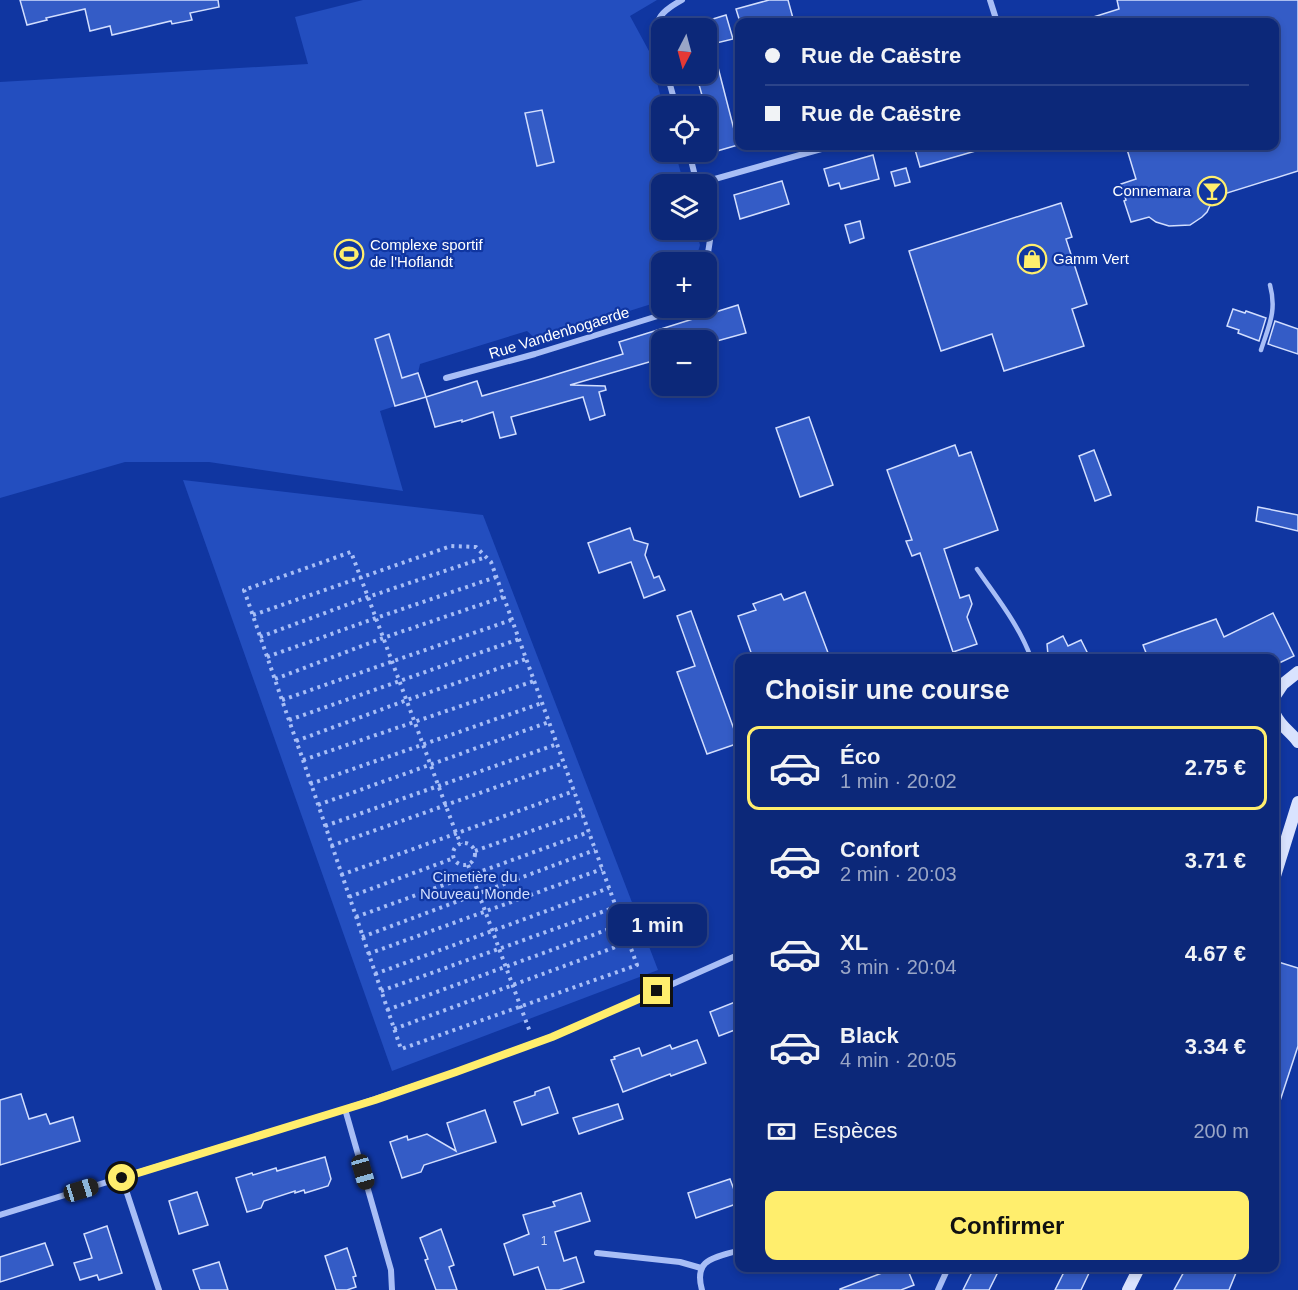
<!DOCTYPE html>
<html lang="fr">
<head>
<meta charset="utf-8">
<style>
	body { margin:0; font-family:Helvetica,sans-serif; background:#15307e; color:#f1f3f6; height:100vh; display:flex; flex-direction:column; font-size:22px; white-space:nowrap }
	* { box-sizing:border-box; margin:0 }
	p { font-size:20px; color:#9aa6c6 }
	.icon { flex:none; width:33px; height:33px; fill:none; stroke:currentColor; stroke-width:2; stroke-linecap:round; stroke-linejoin:round }
	.map { position:relative; flex:1; overflow:hidden }
	.panel { position:absolute; left:735px; top:654px; width:544px; height:618px; display:flex; flex-direction:column; background:#0c2879; border-radius:12px; box-shadow:0 3px 9px #0003,0 0 0 2px #2c448a }
	.panel>* { flex:none }
	.top-card { position:absolute; left:735px; top:18px; width:544px; height:132px; border-radius:12px; box-shadow:0 3px 9px #0003,0 0 0 2px #2c448a; display:grid; align-content:center; height:132px; padding:0 30px; background:#0c2879 }
	.needle { width:39px; rotate:186deg }
	.tools { position:absolute; left:651px; top:18px; display:grid; gap:12px }
	.tools a { display:grid; place-items:center; width:66px; height:66px; border-radius:12px; background:#0c2879; box-shadow:0 3px 9px #0003,0 0 0 2px #2c448a; font-size:30px }
	.end { position:absolute; width:27px; height:27px; margin:-14px; border:8px solid #ffee6d; background:#111; box-shadow:0 0 0 3px #111 }
	.from { border-radius:50% }
	.bubble { position:absolute; height:42px; border-radius:12px; background:#0c2879; box-shadow:0 3px 9px #0003,0 0 0 2px #2c448a; font-size:20px; font-weight:600; line-height:42px; text-align:center }
	.car { position:absolute; width:18px; height:36px; margin:-18px -9px; border-radius:8px; box-shadow:0 0 4px 2px #0007; background:linear-gradient(#222 24%,#8ab4d8 0 40%,#222 0 76%,#8ab4d8 0 86%,#222 0) }
	.top-card b { display:flex; align-items:center; gap:21px; height:57px; font-size:22px }
	.top-card b+b { border-top:2px solid #2c448a }
	.top-card i { width:15px; height:15px; background:#f1f3f6 }
	ul { padding:0; list-style:none }
	li { display:flex; align-items:center; gap:18px; height:84px; margin:0 12px 9px; padding:0 18px; border:3px solid transparent; border-radius:12px }
	li div { flex:1 }
	li b { display:block; font-size:22px }
	li em { font-style:normal; font-weight:600 }
	li.selected { border-color:#ffee6d }
	li>.icon { width:54px; height:54px; stroke-width:1.5 }
	h2 { padding:0 30px; font-size:27px; line-height:72px }
	.pay { display:flex; align-items:center; gap:15px; height:66px; padding:0 30px; font-size:22px }
	.pay p { margin-inline-start:auto }
	.action { display:flex; gap:12px; margin-top:auto; padding:12px 30px }
	.action a { flex:1; height:69px; border-radius:12px; background:#ffee6d; color:#111; font-size:24px; font-weight:600; line-height:69px; text-align:center }
	.map>svg:first-child { display:block }
	.green { fill:#234ebf }
	.building { fill:#345cc6; stroke:#d2defe; stroke-width:1.5 }
	.lines { fill:none; stroke-linecap:round; stroke-linejoin:round }
	.path { stroke:#a8bef6; stroke-width:4; stroke-dasharray:3 4.5; stroke-linecap:butt }
	.lane { stroke:#a8bef6; stroke-width:4.5 }
	.street { stroke:#a8bef6; stroke-width:6 }
	.secondary { stroke:#d9e3fe; stroke-width:12 }
	.route { stroke:#ffee6d; stroke-width:8 }
	.labels { text-anchor:middle; stroke-width:4.5; stroke-linejoin:round; paint-order:stroke }
	.number-label { font-size:12px; fill:#ccd6f1 }
	.poi-label { font-size:15px; fill:#fff; stroke:#1036a1; text-anchor:start }
	.street-label { font-size:15px; fill:#fff; stroke:#1036a1 }
	.park-label { font-size:15px; fill:#d2defe; stroke:#1036a1 }
</style>
</head>
<body>
<div class="map">
<svg width="1298" height="1290" viewBox="0 0 1298 1290">
	<rect width="100%" height="100%" fill="#1036a1"/>
	<g class="green">
		<path d="M363 0H657L630 16 649 51 663 106H662V152H675L684 184H662V230H696L700 245 695 262H662L661 301 537 340 527 331 420 364 418 373 424 390 423 397 380 411 403 491 209 462H125L0 498V82L308 64 295 17Z"/>
		<path d="M183 480 483 515 658 970 392 1071Z"/>
	</g>
	<g class="building">
		<path d="M20 0H218L219 7 190 13 192 20 172 24 171 21 112 35 110 26 90 31 85 9 46 18 47 20 27 25Z"/>
		<path d="M769 0H788L794 22H740L736 9Z"/>
		<path d="M1117 0H1298V171L1214 197 1207 212 1202 217 1190 225 1169 226 1156 222 1149 217 1131 222 1124 201 1126 200 1121 184 1136 179 1126 146H1275V22H1088L1087 19 1119 9Z"/>
		<path d="M726 15 733 39 712 44 738 145 717 151 706 112V106H705L696 74H706V21Z"/>
		<path d="M542 110 554 162 537 166 525 113Z"/>
		<path d="M914 146H978L979 150 920 167Z"/>
		<path d="M873 155 879 179 841 189 839 183 829 186 824 169Z"/>
		<path d="M906 168 910 182 895 186 891 172Z"/>
		<path d="M782 181 789 204 740 219 734 195Z"/>
		<path d="M1061 203 1072 237 1066 239 1087 304 1072 309 1084 346 1004 371 992 334 941 351 909 251Z"/>
		<path d="M860 221 864 238 850 243 845 225Z"/>
		<path d="M738 305 746 333 706 344V340H662V349L653 352 656 360 570 385 605 386 606 390 599 392 605 415 590 420 583 397 511 417 516 434 500 438 493 412 462 422V420L435 427 426 397 477 381 482 396 541 379 623 354 619 342Z"/>
		<path d="M1233 309 1245 313 1246 311 1266 318 1259 341 1238 333 1239 330 1227 326Z"/>
		<path d="M1275 321 1298 329V354L1268 344Z"/>
		<path d="M389 334 402 378 418 373 426 397 395 406 375 339Z"/>
		<path d="M809 417 833 485 800 497 776 428Z"/>
		<path d="M955 445 959 456 971 452 998 530 944 549 960 598 969 595 972 604 967 617 977 644 953 652 920 553 912 556 906 541 912 540 887 470Z"/>
		<path d="M1094 450 1111 495 1095 501 1079 456Z"/>
		<path d="M1258 507 1298 515V531L1256 521Z"/>
		<path d="M630 528 634 540 648 544 645 555 654 578 659 576 665 590 644 598 631 562 599 573 588 543Z"/>
		<path d="M805 592 830 658H753L738 616 756 610 753 604 781 594 784 600Z"/>
		<path d="M691 611 739 743 707 754 677 672 695 666 677 616Z"/>
		<path d="M1273 613 1294 656 1275 665V658H1148L1143 645 1216 619 1224 637Z"/>
		<path d="M1063 636 1068 646 1081 640 1090 658H1041L1048 655 1047 644Z"/>
		<path d="M1275 961 1298 968V1046L1278 1107H1275Z"/>
		<path d="M740 1000V1028L719 1036 710 1012Z"/>
		<path d="M697 1040 706 1063 671 1076 670 1074 623 1092 611 1060 615 1059 614 1057 639 1048 642 1056 670 1045 672 1049Z"/>
		<path d="M549 1087 558 1113 522 1125 514 1102 535 1095V1092Z"/>
		<path d="M21 1094 29 1119 46 1114 50 1124 73 1117 80 1141 0 1165V1100Z"/>
		<path d="M618 1104 623 1119 579 1134 573 1118Z"/>
		<path d="M485 1110 496 1142 424 1165 421 1172 402 1178 390 1142 407 1136 408 1140 427 1134 456 1151 447 1123Z"/>
		<path d="M325 1157 331 1179 328 1186 305 1193 304 1190 295 1193V1191L264 1201 261 1208 247 1212 236 1178 252 1173 253 1175 276 1168 277 1171Z"/>
		<path d="M730 1179 739 1203 696 1218 688 1193Z"/>
		<path d="M197 1192 208 1225 179 1234 169 1201Z"/>
		<path d="M581 1193 590 1221 555 1232 564 1261 576 1257 584 1282 559 1290H546L538 1267 514 1275 504 1244 529 1234 523 1215 555 1206 553 1202Z"/>
		<path d="M107 1226 122 1273 99 1280 97 1275 80 1280 74 1263 92 1258 84 1234Z"/>
		<path d="M441 1229 454 1265 449 1267 457 1290H436L425 1260 428 1259 420 1238Z"/>
		<path d="M45 1243 53 1265 0 1282V1257Z"/>
		<path d="M347 1248 356 1276 353 1277 356 1287 347 1290H336L325 1256Z"/>
		<path d="M219 1262 228 1290H200L193 1270Z"/>
		<path d="M895 1268H907L914 1285 901 1290H840V1289Z"/>
		<path d="M974 1268H1000L989 1290H963Z"/>
		<path d="M1066 1268H1082L1090 1271 1081 1290H1055Z"/>
		<path d="M1186 1268H1238L1229 1290H1174Z"/>
	</g>
	<g class="lines">
		<g class="path">
			<path d="M253 615 451 546 476 547 491 562 637 965 401 1049 303 760C283 704 264 647 244 590L351 552 368 597 456 833 461 844"/>
			<path d="M260 637 368 597 486 557"/>
			<path d="M267 657 376 618 496 577"/>
			<path d="M275 679 383 638 503 597"/>
			<path d="M282 700 511 620"/>
			<path d="M289 720 519 639"/>
			<path d="M296 741 407 700 526 659"/>
			<path d="M303 760 534 681"/>
			<path d="M310 784 542 703"/>
			<path d="M318 805 549 722"/>
			<path d="M325 826 557 744"/>
			<circle cx="464" cy="854" r="11"/>
			<path d="M331 846 564 763"/>
			<path d="M475 851 582 813"/>
			<path d="M468 865 530 1032"/>
			<path d="M341 875 574 791"/>
			<path d="M349 897 454 858"/>
			<path d="M356 917 589 832"/>
			<path d="M362 937 595 850"/>
			<path d="M368 954 602 869"/>
			<path d="M375 974 609 888"/>
			<path d="M381 991 616 907"/>
			<path d="M387 1010 623 924"/>
			<path d="M394 1029 629 942"/>
		</g>
		<g class="lane">
			<path d="M1261 350C1269 325 1277 311 1270 285"/>
			<path d="M977 569C997 598 1019 625 1031 658"/>
		</g>
		<g class="street">
			<path d="M990 0 997 22"/>
			<path d="M662 52C653 22 655 15 682 0"/>
			<path d="M667 74 676 106"/>
			<path d="M689 152 697 184"/>
			<path d="M697 184 832 146"/>
			<path d="M706 222 710 240 706 266"/>
			<path d="M446 378 535 354 661 315 678 308"/>
			<path d="M345 1109 391 1270 392 1290"/>
			<path d="M122 1178 159 1290"/>
			<path d="M0 1215 345 1109 456 1072 567 1031 740 954"/>
			<path d="M597 1253 680 1262 701 1268"/>
			<path d="M702 1290C693 1258 715 1258 740 1250"/>
			<path d="M938 1290 948 1268"/>
		</g>
		<g class="secondary">
			<path d="M1275 696 1283 684 1298 672"/>
			<path d="M1275 714C1280 726 1291 732 1298 742"/>
			<path d="M1275 876 1298 802"/>
			<path d="M1128 1290 1139 1268"/>
		</g>
	</g>
	<g class="lines">
		<path class="route" d="M122 1178 375 1100 456 1072 552 1037 657 991"/>
	</g>
	<defs>
		<g id="bar-ring" transform="scale(1.5)"><circle r="9.5" fill="#1036a1" stroke="#ffee6d" stroke-width="1.5"/><path d="M-6-5H6L.8 .8V4.5H3.5V6h-7V4.5H-.8V.8Z" fill="#ffee6d"/></g>
		<g id="stadium-ring" transform="scale(1.5)"><circle r="9.5" fill="#1036a1" stroke="#ffee6d" stroke-width="1.5"/><path d="M0-5a6.5 5 0 1 0 0 10a6.5 5 0 1 0 0-10ZM-3.5-1.8h7v3.6h-7Z" fill="#ffee6d"/></g>
		<g id="shop-ring" transform="scale(1.5)"><circle r="9.5" fill="#1036a1" stroke="#ffee6d" stroke-width="1.5"/><path d="M-5-2.5h2.3a2.7 3.5 0 0 1 5.4 0H5L5.5 6h-11ZM-1.5-2.5h3a1.5 2.3 0 0 0-3 0Z" fill="#ffee6d"/></g>
	</defs>
	<g fill-rule="evenodd">
		<use href="#bar-ring" x="1212" y="191"/>
		<use href="#stadium-ring" x="349" y="254"/>
		<use href="#shop-ring" x="1032" y="259"/>
	</g>
	<g class="labels">
		<g class="number-label">
			<text x="544" y="1245">1</text>
		</g>
		<g class="poi-label">
			<text x="1191" y="196" text-anchor="end">Connemara</text>
			<text x="370" y="250">Complexe sportif<tspan x="370" dy="17">de l'Hoflandt</tspan></text>
			<text x="1053" y="264">Gamm Vert</text>
		</g>
		<g class="street-label">
			<text transform="translate(559 333) rotate(-17)" y="5">Rue Vandenbogaerde</text>
		</g>
		<g class="park-label">
			<text x="475" y="882">Cimetière du<tspan x="475" dy="17">Nouveau Monde</tspan></text>
		</g>
	</g>
</svg>
<div class="tools">
<a><svg class="needle" viewBox="-14 -14 28 28"><path d="M0-13l5 13h-10z" fill="#e53935"/><path d="M0 13l5-13h-10z" fill="#9aa6c6"/></svg></a>
<a><svg class="icon" aria-label="locate" viewBox="0 0 24 24"><circle cx="12" cy="12" r="6"/><path d="M12 2v4M12 18v4M2 12h4M18 12h4"/></svg></a>
<a><svg class="icon" aria-label="layers" viewBox="0 0 24 24"><path d="M12 4l9 5-9 5-9-5zM3 14l9 5 9-5"/></svg></a>
<a>+</a>
<a>−</a>
</div>
<i class="end from" style="left:122px;top:1178px"></i>
<i class="end" style="left:657px;top:991px"></i>
<div class="bubble" style="left:608px;top:904px;width:99px">1 min</div>
<i class="car" style="left:363px;top:1172px;rotate:164deg"></i>
<i class="car" style="left:81px;top:1190px;rotate:73deg"></i>
<div class="top-card">
<b><i class="from"></i>Rue de Caëstre</b>
<b><i></i>Rue de Caëstre</b>
</div>
<section class="panel">
<h2>Choisir une course</h2>
<ul>
<li class="selected"><svg class="icon" aria-label="car" viewBox="0 0 24 24"><path d="M5 17H2v-5l4-1 3-4h7l3 4 3 1v5h-3M9 17h6M6 11h13"/><circle cx="7" cy="17" r="2"/><circle cx="17" cy="17" r="2"/></svg><div><b>Éco</b><p>1 min · 20:02</p></div><em>2.75 €</em></li>
<li><svg class="icon" aria-label="car" viewBox="0 0 24 24"><path d="M5 17H2v-5l4-1 3-4h7l3 4 3 1v5h-3M9 17h6M6 11h13"/><circle cx="7" cy="17" r="2"/><circle cx="17" cy="17" r="2"/></svg><div><b>Confort</b><p>2 min · 20:03</p></div><em>3.71 €</em></li>
<li><svg class="icon" aria-label="car" viewBox="0 0 24 24"><path d="M5 17H2v-5l4-1 3-4h7l3 4 3 1v5h-3M9 17h6M6 11h13"/><circle cx="7" cy="17" r="2"/><circle cx="17" cy="17" r="2"/></svg><div><b>XL</b><p>3 min · 20:04</p></div><em>4.67 €</em></li>
<li><svg class="icon" aria-label="car" viewBox="0 0 24 24"><path d="M5 17H2v-5l4-1 3-4h7l3 4 3 1v5h-3M9 17h6M6 11h13"/><circle cx="7" cy="17" r="2"/><circle cx="17" cy="17" r="2"/></svg><div><b>Black</b><p>4 min · 20:05</p></div><em>3.34 €</em></li>
</ul>
<div class="pay"><svg class="icon" aria-label="cash" viewBox="0 0 24 24"><path d="M3 7h18v10H3z"/><circle cx="12" cy="12" r="2"/></svg>Espèces<p>200 m</p></div>
<div class="action"><a>Confirmer</a></div>
</section>
</div>
</body>
</html>
